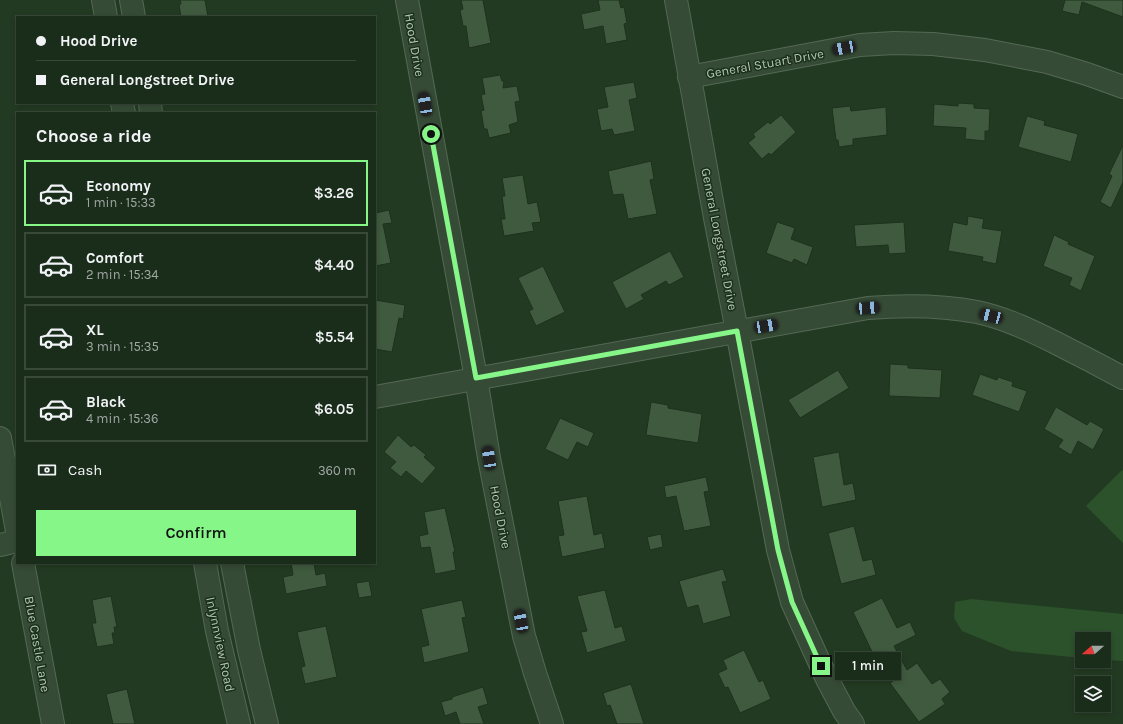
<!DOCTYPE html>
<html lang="en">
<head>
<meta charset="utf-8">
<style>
	body { margin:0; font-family:Karla,sans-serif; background:#273827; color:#f1f3f6; height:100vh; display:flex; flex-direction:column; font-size:15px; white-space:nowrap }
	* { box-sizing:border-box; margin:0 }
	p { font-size:13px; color:#9fa7a2 }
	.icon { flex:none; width:22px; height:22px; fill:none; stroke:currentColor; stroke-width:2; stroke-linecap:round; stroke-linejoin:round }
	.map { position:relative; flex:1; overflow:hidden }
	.panel { position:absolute; left:16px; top:112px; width:360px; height:452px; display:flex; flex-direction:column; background:#1a2c1a; border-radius:0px; box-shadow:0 2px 6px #0003,0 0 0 1px #384839 }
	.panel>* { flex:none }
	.banner { position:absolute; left:16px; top:16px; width:360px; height:88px; border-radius:0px; box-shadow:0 2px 6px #0003,0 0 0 1px #384839; display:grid; align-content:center; height:88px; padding:0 20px; background:#1a2c1a }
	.needle { width:26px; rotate:250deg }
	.fabs { position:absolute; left:1075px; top:632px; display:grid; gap:8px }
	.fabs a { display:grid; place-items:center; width:36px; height:36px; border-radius:0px; background:#1a2c1a; box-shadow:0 2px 6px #0003,0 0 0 1px #384839; font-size:20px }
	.end { position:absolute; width:18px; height:18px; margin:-9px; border:5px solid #86f688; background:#111; box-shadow:0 0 0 2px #111 }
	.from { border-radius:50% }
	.bubble { position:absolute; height:28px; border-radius:0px; background:#1a2c1a; box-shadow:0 2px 6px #0003,0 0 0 1px #384839; font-size:13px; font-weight:600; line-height:28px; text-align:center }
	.car { position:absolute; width:12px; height:24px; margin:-12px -6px; border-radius:5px; box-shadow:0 0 3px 1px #0007; background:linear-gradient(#222 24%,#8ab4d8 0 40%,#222 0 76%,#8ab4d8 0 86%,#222 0) }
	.banner b { display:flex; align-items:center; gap:14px; height:38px; font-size:15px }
	.banner b+b { border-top:1px solid #384839 }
	.banner i { width:10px; height:10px; background:#f1f3f6 }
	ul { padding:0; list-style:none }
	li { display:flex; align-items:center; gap:12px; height:66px; margin:0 8px 6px; padding:0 12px; border:2px solid #384839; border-radius:0px }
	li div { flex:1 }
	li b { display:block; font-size:15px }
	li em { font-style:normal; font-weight:600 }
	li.current { border-color:#86f688 }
	li>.icon { width:36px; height:36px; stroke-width:1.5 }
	h2 { padding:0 20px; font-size:18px; line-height:48px }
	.pay { display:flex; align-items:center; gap:10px; height:44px; padding:0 20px; font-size:15px }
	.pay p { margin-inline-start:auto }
	.primary-button { display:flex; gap:8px; margin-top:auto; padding:8px 20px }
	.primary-button a { flex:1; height:46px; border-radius:0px; background:#86f688; color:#111; font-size:16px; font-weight:600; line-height:46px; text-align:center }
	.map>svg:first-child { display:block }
	.water { fill:#2b522a }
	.building { fill:#3f5a3e; stroke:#1e311d }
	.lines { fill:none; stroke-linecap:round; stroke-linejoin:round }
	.minor-casing { stroke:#546954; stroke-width:24 }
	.minor { stroke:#364b36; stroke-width:22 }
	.route { stroke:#86f688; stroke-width:5 }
	.labels { text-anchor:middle; stroke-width:3; stroke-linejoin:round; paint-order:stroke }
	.street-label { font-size:13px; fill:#b1c7b2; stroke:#1c2f1b }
</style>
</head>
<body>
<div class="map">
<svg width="1123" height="724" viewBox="0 0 1123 724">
	<rect width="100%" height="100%" fill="#233a22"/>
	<g class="water">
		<path d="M1122 470 1123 471V543L1086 506Z"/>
		<path d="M971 599 1123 614V661L1104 660V639H1082V658L1011 651 962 631 954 618 955 602Z"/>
	</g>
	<g class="building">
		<path d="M180 0H205L208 17H181L179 5 181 4Z"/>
		<path d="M461 0H483L491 43 469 48 466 26H463L460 10 463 9Z"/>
		<path d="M598 0H619L621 8 624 7 627 23 624 24 627 40 606 44 603 26 584 30 581 14 600 10Z"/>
		<path d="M1065 0H1123V17L1082 2 1079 15 1062 11Z"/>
		<path d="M500 75 502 81H504L503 88 517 86 520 101 515 102 518 122 509 125 511 133 489 138 487 129H484L481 111 484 110 481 95 485 94 482 78Z"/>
		<path d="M634 82 637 98 629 100 635 131 614 135 612 129 601 131 597 109 608 107 604 87Z"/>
		<path d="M958 103 974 104V108L990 109 989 131H985V141L965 139 966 128 933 126 934 104 958 106Z"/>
		<path d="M850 106 851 111 886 107 887 135 853 139V145L839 147 838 140H836L832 108Z"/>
		<path d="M781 115 796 132 771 155 769 153 762 159 748 143 755 137 753 134 768 122 770 124Z"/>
		<path d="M1027 116 1045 121 1044 125 1078 134 1071 162 1018 147Z"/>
		<path d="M1123 145V182L1111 208 1100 202 1112 176 1109 174Z"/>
		<path d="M651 161 654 179 650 180 657 214 628 219 623 194 613 195 608 171Z"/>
		<path d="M523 175 528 204 537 202 541 222 532 223 534 231 504 236 501 219H505L502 196H505L502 178Z"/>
		<path d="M389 210 392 223 383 224 391 263 375 266V213Z"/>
		<path d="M968 216 984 219 982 228 1002 231 996 264 982 261 983 257 948 251 953 222 967 225Z"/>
		<path d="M777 222 795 228 791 239 813 247 807 265 794 259 792 263 766 253Z"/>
		<path d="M904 222 906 253 889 254 888 245 856 247 854 225Z"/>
		<path d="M1054 235 1069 242 1068 244 1095 256 1081 291 1069 285 1072 278 1043 266Z"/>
		<path d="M670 251 684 277 669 285 666 281 641 295 644 299 626 309 612 282Z"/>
		<path d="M543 266 565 312 536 326 529 311 533 309 518 278Z"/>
		<path d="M375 300 405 305 403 319 399 318 392 352 375 349Z"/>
		<path d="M890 364 908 365V368L942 370 940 398 889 396Z"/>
		<path d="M838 370 849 388 800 418 788 400Z"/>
		<path d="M980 374 997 380 998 377 1013 382 1012 386 1027 391 1019 412 972 395Z"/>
		<path d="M651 402 668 405V408L702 414 698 443 646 435Z"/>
		<path d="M1056 407 1087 425 1090 421 1104 429 1093 450 1078 441 1071 455 1058 447 1063 440 1044 429Z"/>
		<path d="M560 418 594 433 588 447 577 442 568 460 545 449Z"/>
		<path d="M398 435 411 447 414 445 426 455 424 457 436 468 422 484 406 471 401 477 390 468 396 462 384 452Z"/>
		<path d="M839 452 844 485 853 483 856 500 822 507 813 457Z"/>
		<path d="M706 477 709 491 704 492 711 526 684 531 676 496 666 498 664 486Z"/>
		<path d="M587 496 594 535 602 533 605 548 562 557 558 536 564 535 558 501Z"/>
		<path d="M445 508 455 552H453L456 570 435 574 430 547 421 548 419 536 428 534 424 512Z"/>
		<path d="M854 526 863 561 872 559 876 575 841 584 828 533Z"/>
		<path d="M661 534 663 547 650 550 647 537Z"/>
		<path d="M291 563H314L316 575 325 573 327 586 286 594 283 577 293 575Z"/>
		<path d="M723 569 727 581 722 582 731 616 703 624 698 605 687 608 679 581Z"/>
		<path d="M369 581 372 596 359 598 356 583Z"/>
		<path d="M605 590 615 628 622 626 626 641 587 653 581 632 587 631 577 596Z"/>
		<path d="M111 596 117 627H114L115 633H112L114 644 97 647 92 623H96L92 600Z"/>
		<path d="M882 598 897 628 910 622 916 635 894 646 907 670 917 663 932 684 940 679 950 692 942 699 945 704 919 722 890 683 893 681 879 654 874 656 853 612Z"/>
		<path d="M462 600 466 617 462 618 469 652 424 663 421 647 429 645 421 609Z"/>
		<path d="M326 626 337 677 305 684 301 667 305 666 297 632Z"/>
		<path d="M744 650 759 682 763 680 771 699 740 713 728 687 725 688 718 673 727 669 723 660Z"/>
		<path d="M631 684 644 724H617L610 705 607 706 603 693Z"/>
		<path d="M483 687 488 704 478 707 484 724H460L456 712 445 716 441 702 452 699V697Z"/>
		<path d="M127 689 135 724H113L106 694Z"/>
	</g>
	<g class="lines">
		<g class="minor-casing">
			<g id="minor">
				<path d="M103 0 106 17"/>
				<path d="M131 0 134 17"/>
				<path d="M407 0 476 378 489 458 524 636 535 673 552 724"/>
				<path d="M676 0 715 218 737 331 778 550 792 602 827 679 844 711 853 724"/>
				<path d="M689 77 860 45 894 43 933 44 985 50 1047 62 1087 74 1123 87"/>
				<path d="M122 103 124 113"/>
				<path d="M150 103 151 113"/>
				<path d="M375 397 868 308C905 305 940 305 977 312 1005 318 1030 330 1056 343 1078 354 1101 366 1123 378"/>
				<path d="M0 438 17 531"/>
				<path d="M0 545 17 541"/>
				<path d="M23 563 53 724"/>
				<path d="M205 563 217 631 239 724"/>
				<path d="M232 563 249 650 267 724"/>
			</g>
		</g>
		<use href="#minor" class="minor"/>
	</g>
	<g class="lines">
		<path class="route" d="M431 134 476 378 737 331 778 550 792 602 821 666"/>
	</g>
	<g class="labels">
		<g class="street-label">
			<text transform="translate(415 45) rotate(80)" y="5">Hood Drive</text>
			<text transform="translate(765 63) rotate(-10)" y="5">General Stuart Drive</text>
			<text transform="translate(720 239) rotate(79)" y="5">General Longstreet Drive</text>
			<text transform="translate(501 517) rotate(79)" y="5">Hood Drive</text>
			<text transform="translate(38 644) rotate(80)" y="5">Blue Castle Lane</text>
			<text transform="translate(221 644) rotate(78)" y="5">Inlynnview Road</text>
		</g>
	</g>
</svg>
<div class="fabs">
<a><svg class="needle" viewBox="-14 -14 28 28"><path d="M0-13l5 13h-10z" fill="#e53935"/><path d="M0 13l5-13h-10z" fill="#9fa7a2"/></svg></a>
<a><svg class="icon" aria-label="layers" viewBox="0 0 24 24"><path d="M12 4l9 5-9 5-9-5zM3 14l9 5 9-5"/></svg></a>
</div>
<i class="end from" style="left:431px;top:134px"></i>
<i class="end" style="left:821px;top:666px"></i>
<div class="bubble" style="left:835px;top:652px;width:66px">1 min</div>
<i class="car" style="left:844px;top:48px;rotate:259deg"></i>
<i class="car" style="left:425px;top:104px;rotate:350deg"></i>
<i class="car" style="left:868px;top:308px;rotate:86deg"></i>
<i class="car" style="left:991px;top:316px;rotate:285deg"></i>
<i class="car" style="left:766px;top:326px;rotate:80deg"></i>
<i class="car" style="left:489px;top:458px;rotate:351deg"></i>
<i class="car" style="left:521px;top:621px;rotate:349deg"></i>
<div class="banner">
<b><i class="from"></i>Hood Drive</b>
<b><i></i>General Longstreet Drive</b>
</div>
<section class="panel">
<h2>Choose a ride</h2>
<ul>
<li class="current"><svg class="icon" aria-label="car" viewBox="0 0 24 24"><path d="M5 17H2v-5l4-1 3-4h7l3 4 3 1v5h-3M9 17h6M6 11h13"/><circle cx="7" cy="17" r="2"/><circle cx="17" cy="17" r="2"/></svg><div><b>Economy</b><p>1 min · 15:33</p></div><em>$3.26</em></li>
<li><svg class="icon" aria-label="car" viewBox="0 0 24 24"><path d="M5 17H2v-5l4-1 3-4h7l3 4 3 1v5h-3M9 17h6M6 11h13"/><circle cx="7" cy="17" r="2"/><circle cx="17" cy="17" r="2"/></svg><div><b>Comfort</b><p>2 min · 15:34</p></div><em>$4.40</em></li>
<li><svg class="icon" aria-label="car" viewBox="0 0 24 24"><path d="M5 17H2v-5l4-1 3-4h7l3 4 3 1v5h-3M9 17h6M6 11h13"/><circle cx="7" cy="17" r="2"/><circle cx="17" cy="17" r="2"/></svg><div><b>XL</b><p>3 min · 15:35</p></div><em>$5.54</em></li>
<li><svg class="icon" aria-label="car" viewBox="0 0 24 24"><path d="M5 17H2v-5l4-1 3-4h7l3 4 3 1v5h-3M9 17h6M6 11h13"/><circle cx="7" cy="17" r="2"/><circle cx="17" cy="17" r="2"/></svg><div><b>Black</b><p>4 min · 15:36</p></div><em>$6.05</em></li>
</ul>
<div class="pay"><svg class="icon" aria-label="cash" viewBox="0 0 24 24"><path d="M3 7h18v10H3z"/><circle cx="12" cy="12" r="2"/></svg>Cash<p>360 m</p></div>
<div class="primary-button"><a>Confirm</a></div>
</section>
</div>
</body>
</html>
